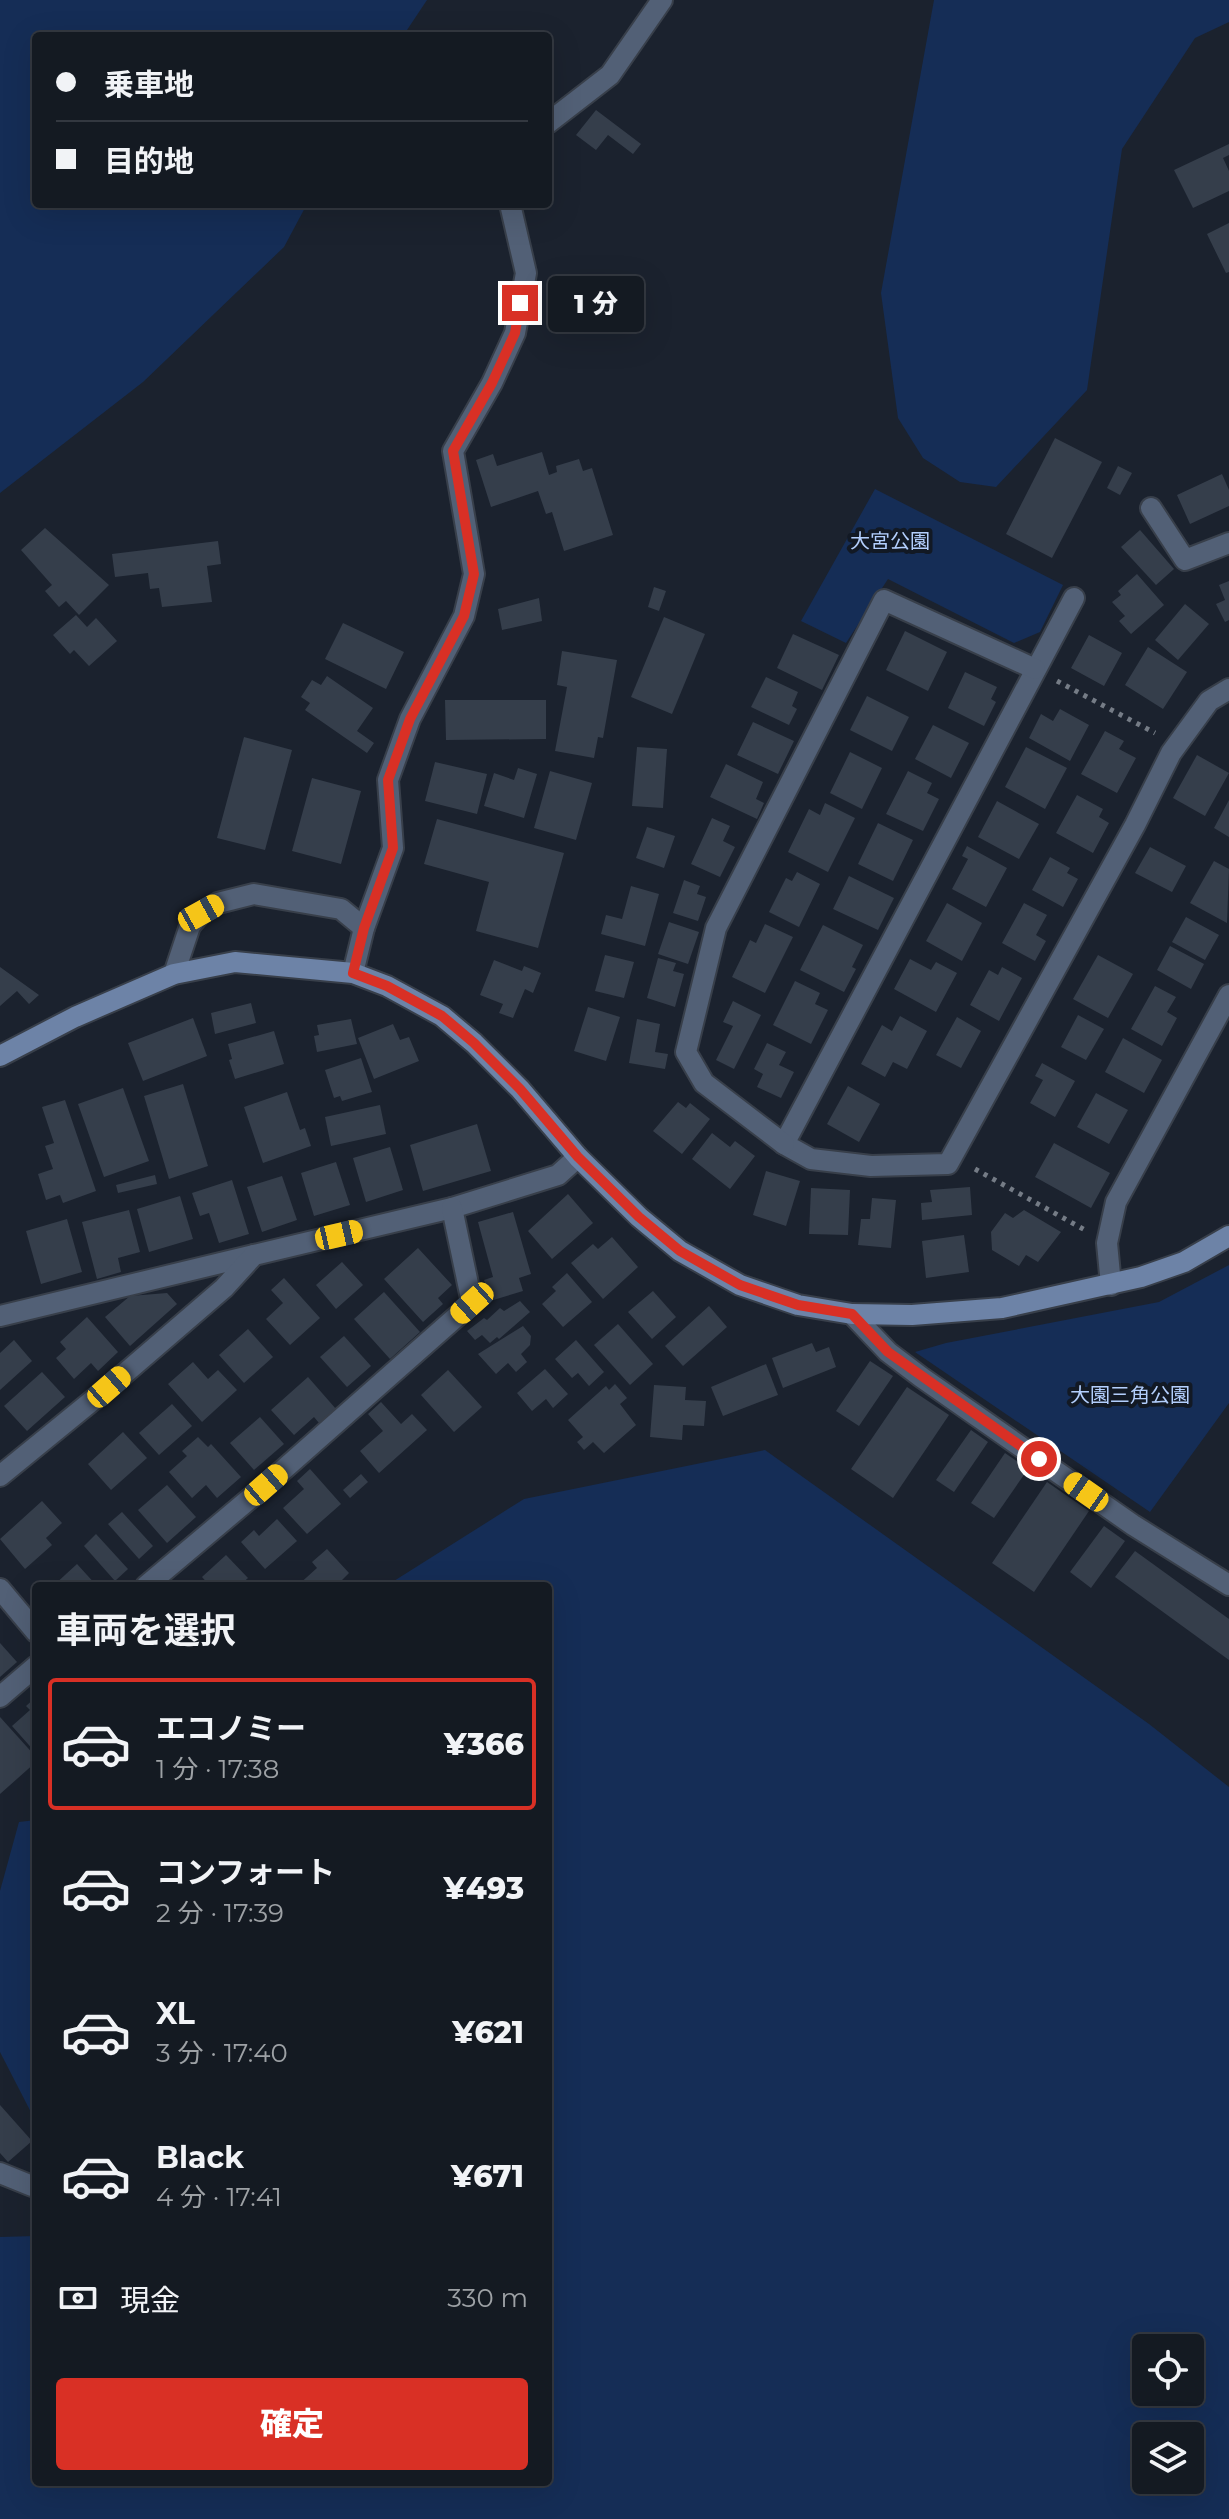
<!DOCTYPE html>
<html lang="ja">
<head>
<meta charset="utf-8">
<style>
	body { margin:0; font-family:Montserrat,"Noto Sans JP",sans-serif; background:#21272f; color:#f1f3f6; height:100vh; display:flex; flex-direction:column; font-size:30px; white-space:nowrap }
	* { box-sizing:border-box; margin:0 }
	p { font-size:26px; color:#9da1a5 }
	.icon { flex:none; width:44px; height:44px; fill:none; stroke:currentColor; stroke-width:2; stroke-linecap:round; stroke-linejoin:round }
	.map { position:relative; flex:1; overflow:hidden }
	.sheet { position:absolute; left:32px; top:1582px; width:520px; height:904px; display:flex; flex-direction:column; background:#141a22; border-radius:8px; box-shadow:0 8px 32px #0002,0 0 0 2px #333840 }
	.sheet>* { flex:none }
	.hud { position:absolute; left:32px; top:32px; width:520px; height:176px; border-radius:8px; box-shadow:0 8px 32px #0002,0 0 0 2px #333840; display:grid; align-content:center; height:176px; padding:0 24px; background:#141a22 }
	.buttons { position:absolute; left:1132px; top:2334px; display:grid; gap:16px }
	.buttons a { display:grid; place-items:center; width:72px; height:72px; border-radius:8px; background:#141a22; box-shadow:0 8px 32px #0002,0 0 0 2px #333840; font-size:40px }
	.end { position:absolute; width:36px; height:36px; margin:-18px; border:10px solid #d93025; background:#fff; box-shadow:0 0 0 4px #fff }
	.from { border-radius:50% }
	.bubble { position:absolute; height:56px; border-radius:8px; background:#141a22; box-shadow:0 8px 32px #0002,0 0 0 2px #333840; font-size:26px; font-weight:800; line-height:56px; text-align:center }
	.car { position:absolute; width:24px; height:48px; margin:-24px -12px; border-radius:10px; box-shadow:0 0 6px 2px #0007; background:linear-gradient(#f5c518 24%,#345 0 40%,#f5c518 0 76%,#345 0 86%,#f5c518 0) }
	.hud b { display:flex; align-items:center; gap:28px; height:76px; font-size:30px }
	.hud b+b { border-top:2px solid #333840 }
	.hud i { width:20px; height:20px; background:#f1f3f6 }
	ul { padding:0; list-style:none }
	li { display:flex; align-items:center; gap:24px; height:132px; margin:0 16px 12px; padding:0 8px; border:4px solid transparent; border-radius:8px }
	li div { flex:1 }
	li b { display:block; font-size:30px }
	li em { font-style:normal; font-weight:800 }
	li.active { border-color:#d93025 }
	li>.icon { width:72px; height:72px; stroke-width:1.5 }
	h2 { padding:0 24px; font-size:36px; line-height:96px }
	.pay { display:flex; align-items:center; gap:20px; height:88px; padding:0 24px; font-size:30px }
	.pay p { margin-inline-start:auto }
	.cta { display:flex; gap:16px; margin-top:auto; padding:16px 24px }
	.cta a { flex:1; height:92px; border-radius:8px; background:#d93025; color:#fff; font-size:32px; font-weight:800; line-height:92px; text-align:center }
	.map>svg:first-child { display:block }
	.green { fill:#152d56; fill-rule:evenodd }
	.building { fill:#353e4b }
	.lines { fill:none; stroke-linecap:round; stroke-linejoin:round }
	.street-casing { stroke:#383f4a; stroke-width:24 }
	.secondary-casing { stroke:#383f4a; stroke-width:24 }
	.path { stroke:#757c86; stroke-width:5; stroke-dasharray:4 6; stroke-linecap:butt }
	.street { stroke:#526076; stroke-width:20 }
	.secondary { stroke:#6d83a7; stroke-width:20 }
	.route { stroke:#d93025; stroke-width:10 }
	.labels { text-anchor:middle; stroke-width:8; stroke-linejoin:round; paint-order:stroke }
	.park-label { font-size:20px; fill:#b3cffd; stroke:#121924 }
</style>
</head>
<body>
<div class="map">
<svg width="1229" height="2519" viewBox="0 0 1229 2519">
	<rect width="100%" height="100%" fill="#1b222e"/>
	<g class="green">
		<path d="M0 0H427L403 36H36V204H307L284 247 143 382 0 493Z"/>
		<path d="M934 0H1229V22L1195 38 1122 149 1087 390 996 487 960 482 923 458 898 418 881 293Z"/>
		<path d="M875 489 1063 585 1040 632 1014 643 888 579 846 643 801 621Z"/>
		<path d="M1229 1265V1403L1150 1512 915 1352 946 1343 1159 1302Z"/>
		<path d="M765 1450 1149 1724 1229 1787V2519H0V2237L36 2236V2482H548V1586H386L524 1499ZM1190 2348V2392H1146V2348ZM1190 2436V2480H1146V2436Z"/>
		<path d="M36 1820V2122L0 2052V1891L19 1822Z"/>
	</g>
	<g class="building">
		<path d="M596 110 641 144 633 154 608 135 596 150 576 135Z"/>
		<path d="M1229 144V155L1223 158 1229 171V191L1193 208 1174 170Z"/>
		<path d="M1229 223V272L1226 273 1207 234Z"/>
		<path d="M1055 438 1102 462 1052 558 1006 534Z"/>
		<path d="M542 452 549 475 557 472 556 466 579 459 583 471 592 468 613 535 564 551 552 512 546 514 538 491 491 507 476 460 493 454 497 466Z"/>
		<path d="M1118 466 1132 473 1120 495 1107 488Z"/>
		<path d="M1222 474 1229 490V506L1190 524 1177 495Z"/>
		<path d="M45 528 109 585 79 615 66 601 59 607 45 591 52 585 21 550Z"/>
		<path d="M1140 530 1174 569 1156 585 1121 547Z"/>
		<path d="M218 541 221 564 207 566 212 602 162 607 159 588 150 589 148 573 115 577 112 554Z"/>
		<path d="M1137 574 1164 605 1131 634 1119 621 1125 616 1112 602 1121 595 1118 591Z"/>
		<path d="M1229 581V620L1225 622 1216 604 1225 600 1219 585Z"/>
		<path d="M654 587 666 591 659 611 648 607Z"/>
		<path d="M539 598 542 621 502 630 498 609Z"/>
		<path d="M1185 604 1209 624 1178 660 1155 640Z"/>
		<path d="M76 615 87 627 96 618 117 641 89 666 74 650 70 654 53 635Z"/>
		<path d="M664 617 705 634 672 714 631 697Z"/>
		<path d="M343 623 404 652 386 689 325 659Z"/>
		<path d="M905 631 947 652 928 691 886 670Z"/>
		<path d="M793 634 839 655 822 690 777 668Z"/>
		<path d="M1089 635 1122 653 1104 686 1071 668Z"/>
		<path d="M1148 647 1187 672 1163 709 1125 685Z"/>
		<path d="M562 651 617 660 603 738 598 737 594 758 555 751 567 687 557 685Z"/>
		<path d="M965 672 997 687 991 699 996 702 984 726 948 708Z"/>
		<path d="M327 676 373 708 357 731 374 743 367 753 305 710 310 703 301 697 312 680 321 685Z"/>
		<path d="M766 677 798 692 792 706 797 709 789 725 751 707Z"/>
		<path d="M867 696 909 717 892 751 850 730Z"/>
		<path d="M445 700H546V739L446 740Z"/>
		<path d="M1060 709 1089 725 1070 761 1029 738 1041 714 1053 721Z"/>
		<path d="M753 722 794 741 778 774 737 755Z"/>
		<path d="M933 725 969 743 951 778 915 759Z"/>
		<path d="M1105 731 1124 741 1119 749 1136 758 1117 793 1081 774Z"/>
		<path d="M244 737 292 750 265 850 217 838Z"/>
		<path d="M637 747 667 749 663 808 632 806Z"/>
		<path d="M1026 747 1067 768 1045 809 1005 787Z"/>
		<path d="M850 752 882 768 862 809 830 793Z"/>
		<path d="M1197 755 1229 773 1205 816 1173 798Z"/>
		<path d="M435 762 487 774 477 814 425 801Z"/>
		<path d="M726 764 763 782 756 799 764 803 757 819 710 797Z"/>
		<path d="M518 768 537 774 524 818 484 806 494 773 514 780Z"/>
		<path d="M550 771 592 783 576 840 534 828Z"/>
		<path d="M908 771 932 783 927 793 939 799 923 831 886 814Z"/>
		<path d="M312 778 361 791 341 864 292 851Z"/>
		<path d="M1077 795 1103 809 1099 817 1109 823 1093 853 1056 833Z"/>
		<path d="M1229 800V837L1214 828Z"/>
		<path d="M997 801 1039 824 1019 859 978 837Z"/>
		<path d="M825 803 855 818 828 872 788 852 809 809 820 815Z"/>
		<path d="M712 818 730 826 723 841 735 847 720 877 691 864Z"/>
		<path d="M437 819 564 853 538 948 476 931 489 882 424 864Z"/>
		<path d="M878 823 913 840 893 881 858 864Z"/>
		<path d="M647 827 675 836 664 868 636 858Z"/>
		<path d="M967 846 1007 868 986 907 952 889 968 859 962 856Z"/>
		<path d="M1150 847 1186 866 1172 892 1135 873Z"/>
		<path d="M1050 857 1070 868 1067 873 1078 879 1063 907 1032 890Z"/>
		<path d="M1214 861 1229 869 1227 923 1190 903Z"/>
		<path d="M797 872 820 884 799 927 769 912 786 878 792 881Z"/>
		<path d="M849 876 894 898 878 930 833 909Z"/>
		<path d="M684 880 700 886 697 894 706 897 698 921 673 913Z"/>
		<path d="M631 886 659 894 645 946 601 934 606 915 622 919Z"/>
		<path d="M947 903 982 923 962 961 926 941Z"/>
		<path d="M1024 903 1047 915 1036 935 1046 941 1035 961 1002 943Z"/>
		<path d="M1186 917 1219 935 1205 960 1172 942Z"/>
		<path d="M669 922 699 932 688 964 658 954Z"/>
		<path d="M765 924 793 937 765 993 732 977 750 940 756 943Z"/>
		<path d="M823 925 863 945 852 967 856 969 844 992 800 970Z"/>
		<path d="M1170 946 1204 964 1191 989 1157 970Z"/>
		<path d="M605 955 634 962 624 998 595 991Z"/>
		<path d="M1098 955 1133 974 1108 1018 1073 999Z"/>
		<path d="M658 958 676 963 673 971 684 974 675 1007 647 998Z"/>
		<path d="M910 959 931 970 936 962 957 973 936 1012 894 989Z"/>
		<path d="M494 960 522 971 524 966 541 973 533 993 525 989 513 1018 499 1013 503 1004 480 995Z"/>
		<path d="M0 967 39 995 29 1004 17 991 0 1006Z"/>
		<path d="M1002 967 1022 978 999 1021 970 1005 989 970 998 975Z"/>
		<path d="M795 981 820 993 815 1004 828 1010 811 1044 773 1025Z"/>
		<path d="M1155 986 1176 997 1167 1012 1177 1018 1162 1046 1131 1029Z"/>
		<path d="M733 1001 761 1015 734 1069 716 1060 733 1026 723 1022Z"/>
		<path d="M251 1003 256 1023 215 1034 211 1013Z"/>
		<path d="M588 1007 620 1017 606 1061 574 1051Z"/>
		<path d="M1078 1015 1104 1029 1086 1060 1061 1047Z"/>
		<path d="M900 1016 927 1031 907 1069 893 1062 885 1077 861 1064 882 1025 892 1031Z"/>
		<path d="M957 1017 981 1031 961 1068 936 1055Z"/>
		<path d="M193 1018 207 1056 143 1081 128 1043Z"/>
		<path d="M351 1019 357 1044 317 1052 314 1036 319 1035 317 1025Z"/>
		<path d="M637 1019 660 1024 655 1052 668 1054 665 1069 629 1063Z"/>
		<path d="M393 1024 400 1040 409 1037 419 1061 374 1079 358 1038Z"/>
		<path d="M274 1031 284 1064 235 1079 229 1060 232 1059 228 1044Z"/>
		<path d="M1123 1038 1162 1060 1144 1093 1105 1072Z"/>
		<path d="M767 1043 786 1052 779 1065 794 1072 781 1098 757 1087 763 1074 754 1069Z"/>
		<path d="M361 1058 372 1092 342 1101 340 1096 334 1098 325 1070Z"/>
		<path d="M1042 1063 1075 1081 1055 1117 1030 1103 1043 1080 1035 1076Z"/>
		<path d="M183 1084 208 1166 169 1179 144 1096Z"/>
		<path d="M848 1086 880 1104 859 1142 827 1124Z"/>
		<path d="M123 1088 149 1161 104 1177 78 1104Z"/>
		<path d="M287 1092 300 1130 305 1128 311 1146 263 1163 244 1107Z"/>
		<path d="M1096 1093 1128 1110 1109 1144 1077 1127Z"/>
		<path d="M65 1100 96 1191 63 1203 60 1195 46 1200 38 1174 53 1169 45 1146 54 1143 42 1107Z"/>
		<path d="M678 1102 686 1108 690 1103 710 1119 682 1154 653 1131Z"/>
		<path d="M380 1105 386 1134 331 1146 325 1117Z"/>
		<path d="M477 1124 491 1171 423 1191 410 1145Z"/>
		<path d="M712 1133 730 1147 735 1141 755 1156 730 1189 692 1159Z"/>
		<path d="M1054 1143 1110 1173 1091 1208 1035 1177Z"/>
		<path d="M390 1147 403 1190 366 1202 353 1158Z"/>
		<path d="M336 1162 350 1205 314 1216 301 1173Z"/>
		<path d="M766 1171 800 1181 786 1226 753 1215Z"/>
		<path d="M155 1175 157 1184 118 1193 116 1185Z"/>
		<path d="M282 1176 297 1220 262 1232 247 1187Z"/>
		<path d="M232 1180 249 1234 219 1243 209 1213 200 1216 192 1193Z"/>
		<path d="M970 1187 972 1215 922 1220 921 1203 932 1202 930 1190Z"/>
		<path d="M811 1188 850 1190 848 1235 809 1234Z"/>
		<path d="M568 1194 593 1223 552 1259 528 1231Z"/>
		<path d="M180 1196 193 1239 149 1252 137 1209Z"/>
		<path d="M872 1198 896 1200 891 1248 858 1245 861 1219H870Z"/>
		<path d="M129 1210 140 1252 118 1258 121 1272 97 1279 82 1222Z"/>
		<path d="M1024 1210 1061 1232 1038 1262 1026 1255 1019 1266 992 1250 991 1232 1005 1213 1013 1218Z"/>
		<path d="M513 1212 531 1274 519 1278 523 1291 490 1301 484 1280 493 1277 478 1222Z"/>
		<path d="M67 1219 82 1272 41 1284 26 1231Z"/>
		<path d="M964 1235 969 1272 926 1278 922 1241Z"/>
		<path d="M612 1237 638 1267 603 1299 571 1263 593 1244 598 1249Z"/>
		<path d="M418 1248 452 1285 438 1298 443 1304 423 1322 384 1279Z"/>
		<path d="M342 1262 363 1285 336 1309 316 1285Z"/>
		<path d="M567 1273 592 1302 563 1327 542 1304 556 1291 552 1287Z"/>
		<path d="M284 1278 320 1318 290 1345 266 1319 283 1303 271 1290Z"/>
		<path d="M653 1291 676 1317 652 1339 628 1312Z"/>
		<path d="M384 1292 420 1332 390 1359 354 1319Z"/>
		<path d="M167 1293 177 1304 130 1346 105 1317 130 1296Z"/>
		<path d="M520 1301 530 1312 499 1339 497 1337 490 1343 482 1335 475 1340 467 1331 484 1318 487 1320 500 1308 504 1311Z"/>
		<path d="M709 1306 727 1327 683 1366 665 1346Z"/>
		<path d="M87 1317 118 1352 98 1371 91 1363 74 1379 56 1358 66 1349 60 1342Z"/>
		<path d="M618 1324 653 1364 630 1385 594 1345Z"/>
		<path d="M523 1326 531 1336 530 1345 521 1354 527 1362 516 1372 508 1363 496 1374 478 1354Z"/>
		<path d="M248 1329 273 1357 244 1383 219 1355Z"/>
		<path d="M344 1336 371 1366 347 1387 320 1357Z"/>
		<path d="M14 1340 32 1361 0 1390V1353Z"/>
		<path d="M576 1340 604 1372 589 1386 578 1373 572 1378 555 1359Z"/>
		<path d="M812 1343 816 1352 829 1347 836 1367 783 1388 772 1358Z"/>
		<path d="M870 1361 893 1376 859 1426 836 1411Z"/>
		<path d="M193 1362 208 1379 218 1370 237 1390 202 1422 168 1384Z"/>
		<path d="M766 1364 778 1395 723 1416 711 1387Z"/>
		<path d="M545 1369 568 1394 553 1408 546 1399 532 1411 517 1393Z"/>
		<path d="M448 1370 482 1407 454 1432 421 1395Z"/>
		<path d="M42 1372 65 1397 27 1431 4 1406Z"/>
		<path d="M308 1377 336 1409 319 1423 314 1417 294 1435 271 1410Z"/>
		<path d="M615 1384 627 1398 620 1404 636 1425 604 1453 593 1442 584 1450 577 1442 583 1437 568 1420 606 1386 609 1390Z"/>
		<path d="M654 1385 686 1387 685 1400 706 1401 704 1426 683 1425 682 1440 650 1437Z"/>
		<path d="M907 1387 949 1415 893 1498 851 1469Z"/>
		<path d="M381 1402 401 1424 412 1414 427 1430 379 1473 360 1451 383 1431 368 1414Z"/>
		<path d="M172 1404 192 1426 159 1455 139 1433Z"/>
		<path d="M260 1417 284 1444 254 1470 230 1443Z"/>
		<path d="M971 1430 988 1442 954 1492 936 1480Z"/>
		<path d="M123 1432 147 1458 111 1490 88 1464Z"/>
		<path d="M198 1437 208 1447 211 1444 241 1477 217 1498 206 1485 192 1498 169 1472 187 1456 182 1451Z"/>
		<path d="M1005 1453 1028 1469 994 1518 971 1503Z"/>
		<path d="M310 1469 341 1504 307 1534 283 1508 304 1489 297 1481Z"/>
		<path d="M361 1474 368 1482 350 1498 343 1490Z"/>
		<path d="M1047 1482 1089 1511 1034 1592 992 1563Z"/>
		<path d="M167 1485 196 1517 167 1543 138 1510Z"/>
		<path d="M42 1501 62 1523 46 1538 52 1545 25 1569 0 1539Z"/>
		<path d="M122 1512 153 1546 139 1559 108 1524Z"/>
		<path d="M277 1519 297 1541 265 1569 241 1542 254 1530 259 1536Z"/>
		<path d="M1104 1526 1125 1541 1091 1588 1070 1572Z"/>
		<path d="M96 1534 128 1569 115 1581 84 1546Z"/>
		<path d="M327 1549 349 1573 338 1584 340 1586H297L317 1568 312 1562Z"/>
		<path d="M1135 1551 1229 1619V1660L1115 1577Z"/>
		<path d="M226 1555 248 1578 239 1586H210L202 1577Z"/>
		<path d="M77 1564 97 1586H53Z"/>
		<path d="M0 1643 17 1662 0 1677Z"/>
		<path d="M36 1697V1753L12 1726 30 1710 26 1706Z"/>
		<path d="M0 1717 36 1757V1762L0 1794Z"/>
		<path d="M0 2105 32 2141 8 2162 0 2153Z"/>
	</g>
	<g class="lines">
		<g class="street-casing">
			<g id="street">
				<path d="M548 123 610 75 662 0"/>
				<path d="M1151 508 1185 560 1229 543"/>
				<path d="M1074 598 784 1144 811 1159 871 1166 948 1164 1135 825 1171 753 1209 701 1229 689"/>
				<path d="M353 973 364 928 393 848 388 780 410 719 464 616 474 574 453 451 492 383 515 333 526 273 510 204"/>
				<path d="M174 974 190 926 201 913 218 903 254 894 341 909 364 928"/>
				<path d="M784 1144 704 1083 686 1052 716 928 884 600 1035 669"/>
				<path d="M1111 1285 1107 1243 1116 1202 1229 995"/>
				<path d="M852 1314 888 1352 921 1377 1133 1525 1229 1585"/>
				<path d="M0 1316 254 1255"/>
				<path d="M0 1476 109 1387 224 1288 254 1255 452 1208 558 1175 578 1157"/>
				<path d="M146 1586 266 1485 472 1303 452 1208"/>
				<path d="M0 1589 36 1632"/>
				<path d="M0 1697 36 1666"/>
				<path d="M0 2173 32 2186"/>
			</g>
		</g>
		<g class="secondary-casing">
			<path id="secondary" d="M0 1056 75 1017 174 974 235 962 353 973 387 986 442 1016 474 1043 520 1089 578 1157 639 1217 680 1251 740 1285 798 1305 852 1314 912 1315 1002 1308 1141 1277 1184 1262 1229 1236"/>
		</g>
		<g class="path">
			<path d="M1057 681 1155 733"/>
			<path d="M975 1169 1085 1230"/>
		</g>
		<use href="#street" class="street"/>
		<use href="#secondary" class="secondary"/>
	</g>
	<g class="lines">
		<path class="route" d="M520 303 515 333 492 383 453 451 474 574 464 616 410 719 388 780 393 848 364 928 353 973 387 986 442 1016 474 1043 520 1089 578 1157 639 1217 680 1251 740 1285 798 1305 852 1314 888 1352 1039 1459"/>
	</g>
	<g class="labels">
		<g class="park-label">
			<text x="890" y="548">大宮公園</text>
			<text x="1130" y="1402">大園三角公園</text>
		</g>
	</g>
</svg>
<div class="buttons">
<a><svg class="icon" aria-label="locate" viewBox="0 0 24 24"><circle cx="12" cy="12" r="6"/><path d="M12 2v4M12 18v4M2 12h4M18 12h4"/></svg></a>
<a><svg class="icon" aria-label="layers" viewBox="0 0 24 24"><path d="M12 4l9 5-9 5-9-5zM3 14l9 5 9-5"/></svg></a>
</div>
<i class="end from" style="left:1039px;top:1459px"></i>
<i class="end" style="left:520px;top:303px"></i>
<div class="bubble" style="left:548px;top:276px;width:96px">1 分</div>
<i class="car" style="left:201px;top:913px;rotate:61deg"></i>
<i class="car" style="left:339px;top:1235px;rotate:77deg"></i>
<i class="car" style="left:472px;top:1303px;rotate:228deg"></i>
<i class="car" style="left:109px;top:1387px;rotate:49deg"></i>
<i class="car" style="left:266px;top:1485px;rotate:49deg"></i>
<i class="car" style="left:1086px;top:1492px;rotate:305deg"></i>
<div class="hud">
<b><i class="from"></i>乗車地</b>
<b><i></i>目的地</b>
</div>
<section class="sheet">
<h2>車両を選択</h2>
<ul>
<li class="active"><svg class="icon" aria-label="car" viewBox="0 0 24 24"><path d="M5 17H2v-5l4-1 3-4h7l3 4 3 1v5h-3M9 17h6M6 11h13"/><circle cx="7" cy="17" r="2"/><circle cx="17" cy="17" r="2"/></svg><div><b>エコノミー</b><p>1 分 · 17:38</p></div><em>¥366</em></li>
<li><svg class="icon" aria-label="car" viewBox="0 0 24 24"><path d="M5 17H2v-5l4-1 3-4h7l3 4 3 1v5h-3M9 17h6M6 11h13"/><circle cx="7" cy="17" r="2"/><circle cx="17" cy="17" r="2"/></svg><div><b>コンフォート</b><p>2 分 · 17:39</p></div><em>¥493</em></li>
<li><svg class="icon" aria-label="car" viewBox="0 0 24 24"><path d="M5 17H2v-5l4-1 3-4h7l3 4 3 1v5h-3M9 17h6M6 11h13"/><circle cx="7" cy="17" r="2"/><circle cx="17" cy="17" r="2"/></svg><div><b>XL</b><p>3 分 · 17:40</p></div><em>¥621</em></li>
<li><svg class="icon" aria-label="car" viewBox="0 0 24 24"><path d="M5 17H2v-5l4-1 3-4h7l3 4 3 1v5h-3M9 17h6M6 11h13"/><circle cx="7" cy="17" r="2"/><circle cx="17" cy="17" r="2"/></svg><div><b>Black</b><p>4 分 · 17:41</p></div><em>¥671</em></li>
</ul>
<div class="pay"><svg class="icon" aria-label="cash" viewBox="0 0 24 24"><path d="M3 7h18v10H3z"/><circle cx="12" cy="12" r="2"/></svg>現金<p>330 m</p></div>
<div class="cta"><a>確定</a></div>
</section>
</div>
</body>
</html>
